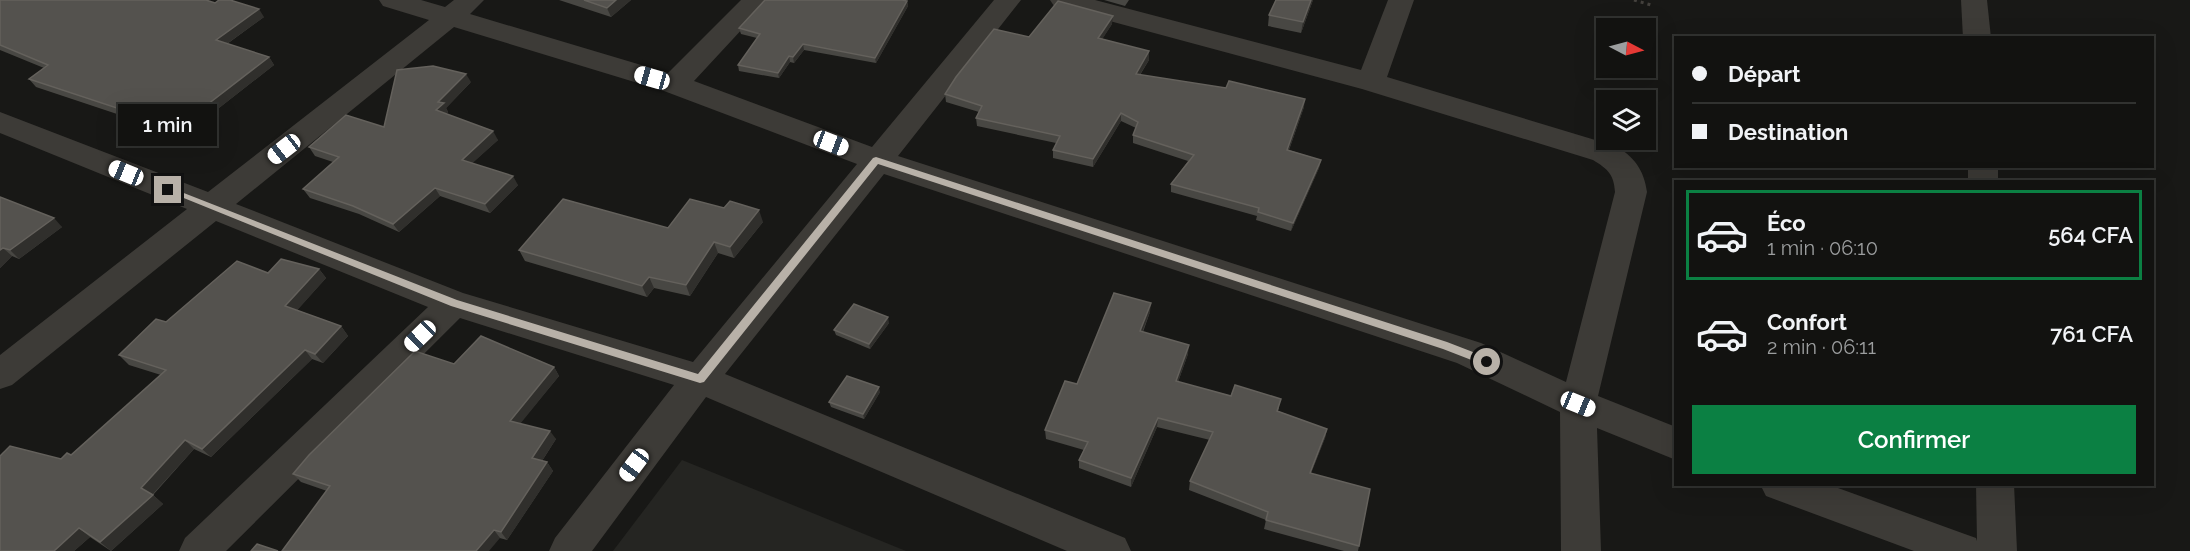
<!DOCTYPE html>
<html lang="fr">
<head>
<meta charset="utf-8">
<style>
	body { margin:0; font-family:Raleway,sans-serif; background:#1f201e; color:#f1f3f6; height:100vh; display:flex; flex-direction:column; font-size:22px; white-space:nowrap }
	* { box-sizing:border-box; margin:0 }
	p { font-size:20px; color:#9c9e9f }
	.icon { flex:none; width:33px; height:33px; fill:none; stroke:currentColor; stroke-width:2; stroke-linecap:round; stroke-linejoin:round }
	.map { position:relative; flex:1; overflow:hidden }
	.drawer { position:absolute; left:1674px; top:180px; width:480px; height:306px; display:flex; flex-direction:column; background:#121210; border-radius:0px; box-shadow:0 6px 24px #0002,0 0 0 2px #313230 }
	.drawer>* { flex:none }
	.banner { position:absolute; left:1674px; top:36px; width:480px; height:132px; border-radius:0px; box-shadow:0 6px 24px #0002,0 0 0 2px #313230; display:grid; align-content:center; height:132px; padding:0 18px; background:#121210 }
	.needle { width:39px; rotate:96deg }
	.buttons { position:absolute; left:1596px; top:18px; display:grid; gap:12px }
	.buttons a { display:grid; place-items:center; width:60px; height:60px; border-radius:0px; background:#121210; box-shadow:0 6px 24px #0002,0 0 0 2px #313230; font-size:30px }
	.end { position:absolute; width:27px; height:27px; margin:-14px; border:8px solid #b8b1a8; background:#111; box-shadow:0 0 0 3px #111 }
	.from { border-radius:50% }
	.bubble { position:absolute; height:42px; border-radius:0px; background:#121210; box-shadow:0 6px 24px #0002,0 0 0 2px #313230; font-size:20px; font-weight:600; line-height:42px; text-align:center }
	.car { position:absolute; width:18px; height:36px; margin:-18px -9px; border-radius:8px; box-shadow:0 0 4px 2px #0007; background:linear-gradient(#fff 24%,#345 0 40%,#fff 0 76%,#345 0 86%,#fff 0) }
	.banner b { display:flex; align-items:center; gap:21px; height:57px; font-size:22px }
	.banner b+b { border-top:2px solid #313230 }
	.banner i { width:15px; height:15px; background:#f1f3f6 }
	ul { padding:10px 0 0; list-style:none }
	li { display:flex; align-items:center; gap:18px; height:90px; margin:0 12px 9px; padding:0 6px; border:3px solid transparent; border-radius:0px }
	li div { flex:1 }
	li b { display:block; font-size:22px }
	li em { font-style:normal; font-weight:600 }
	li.current { border-color:#0b8043 }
	li>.icon { width:54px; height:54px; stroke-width:1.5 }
	.cta { display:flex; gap:12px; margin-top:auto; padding:12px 18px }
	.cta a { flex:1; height:69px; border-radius:0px; background:#0b8043; color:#fff; font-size:24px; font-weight:600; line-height:69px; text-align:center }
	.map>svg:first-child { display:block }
	.built { fill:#252522 }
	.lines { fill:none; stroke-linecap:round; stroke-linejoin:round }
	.path { stroke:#44413d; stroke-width:3; stroke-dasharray:3 4; stroke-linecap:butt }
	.minor { fill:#3d3b37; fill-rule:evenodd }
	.wall { fill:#484743 }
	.shaded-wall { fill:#302f2c }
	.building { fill:#54524e; stroke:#64615c; stroke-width:1.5 }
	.route { fill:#b8b1a8 }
</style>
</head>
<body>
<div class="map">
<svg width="2190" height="551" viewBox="0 0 2190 551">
	<rect width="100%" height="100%" fill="#181816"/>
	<path class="built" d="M682 460 906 551H613Z"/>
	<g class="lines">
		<path class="path" d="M1634 0 1651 5"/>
		<g class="minor">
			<path d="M379 0H421L445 7 454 0H484L470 14 668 73 741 0H769L694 81 872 147 994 0H1021L898 156 1481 343 1566 382 1615 192C1614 175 1608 169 1593 160L1362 89 1054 6 1050 0H1095L1361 70 1388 0H1414L1387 77 1615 146C1634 156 1644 170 1647 192L1598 396 1676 427V460L1597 428 1601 551H1561L1560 412 1457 363 884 174 725 374 1125 538 1131 551H1067L706 397 592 551H549L555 538 674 385 460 318 226 551H179L185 538 428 307 216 221 12 385 0 389V355L187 209 0 133V112L208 192 429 20 383 6ZM454 27 664 91 857 164 693 362 463 293 236 204Z"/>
			<path d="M1961 0H1987L1991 38H1963Z"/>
			<rect x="1968" y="166" width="30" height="16"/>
			<path d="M1760 484H1827L1962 533 1976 538 1977 541 1976 484H2014L2017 551H1914L1766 496Z"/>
		</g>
	</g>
	<g class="wall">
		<path d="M0 0 264 17 227 44 269 57 274 65 196 126 167 116 153 126 36 87 29 79 44 68 0 50Z"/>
		<path d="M559 0H631L611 17Z"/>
		<path d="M1104 0H1129L1125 6Z"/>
		<path d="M1313 0 1301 33 1268 26 1269 15Z"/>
		<path d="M907 1 908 6 876 63 804 50 794 63 790 62 779 78 739 71 738 65 757 38 741 34 739 28Z"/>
		<path d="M1112 24 1102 39 1149 51V60L1140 75 1304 107 1289 150 1321 160 1319 168 1291 231 1256 220 1257 216 1171 192V184L1188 161 1133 143V135L1136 128 1121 121 1093 167 1053 158V150L1056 143 977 126 976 118 979 112 946 102 945 94 1029 37Z"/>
		<path d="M471 82 446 108 448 112 446 114 498 140 472 163 518 185 490 213 440 196 399 232 359 214 310 198 303 189 333 162 315 156 309 147 384 127Z"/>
		<path d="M0 197 62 227 19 259 12 256 0 268Z"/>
		<path d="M763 222 734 258 718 253 690 296 654 288 647 297 525 261 519 250 668 228Z"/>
		<path d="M319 269 326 278 297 310 341 326 348 336 323 363 312 359 211 457 194 449 153 495 163 504 111 551 90 537 74 551 61 459 71 455 161 375 129 365 119 355 166 322 268 273Z"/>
		<path d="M1150 312 1143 332 1188 354 1178 382 1279 408 1278 411 1327 429 1325 438 1311 473 1359 546 1358 551H1344L1264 529 1266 520 1189 490 1190 481 1210 440 1157 427 1131 487 1079 468V460L1084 450 1046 439 1045 430 1077 384Z"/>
		<path d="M889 323 870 349 836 335 834 330Z"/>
		<path d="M454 364 554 367 559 376 520 423 556 439 542 461 547 462 553 471 507 540 327 491 301 482 293 474Z"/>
		<path d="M880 392 864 419 831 407 829 402Z"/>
	</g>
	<g class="shaded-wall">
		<path d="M616 0H631L611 17 607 8Z"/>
		<path d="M1311 0H1313L1301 33 1303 22Z"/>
		<path d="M907 1 908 6 876 63 875 58Z"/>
		<path d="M259 9 264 17 221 48 216 40Z"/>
		<path d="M1113 16 1112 24 1098 46V38Z"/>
		<path d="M803 44 804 50 794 63 793 57Z"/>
		<path d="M1149 51V60L1135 82 1136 74Z"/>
		<path d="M789 56 790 62 779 78 778 73Z"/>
		<path d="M269 57 274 65 196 126 190 118Z"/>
		<path d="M466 74 471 82 446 108 448 112 441 119 436 110 438 102Z"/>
		<path d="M1305 99 1304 107 1286 158 1287 150Z"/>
		<path d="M161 108 167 116 153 126 147 118Z"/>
		<path d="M1121 113V121L1093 167V159Z"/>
		<path d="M493 131 498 140 466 169 462 160Z"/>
		<path d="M1321 160 1319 168 1291 231 1293 223Z"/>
		<path d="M513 176 518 185 490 213 485 204Z"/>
		<path d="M435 188 440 196 399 232 393 224Z"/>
		<path d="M759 210 763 222 734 258 730 247Z"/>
		<path d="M54 218 62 227 19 259 10 250Z"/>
		<path d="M714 242 718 253 690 296 686 285Z"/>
		<path d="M3 248 12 256 0 268V250Z"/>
		<path d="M319 269 326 278 293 315 285 306Z"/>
		<path d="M649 277 654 288 647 297 642 286Z"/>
		<path d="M1151 303 1150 312 1139 340 1140 331Z"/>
		<path d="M888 317 889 323 870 349 869 344Z"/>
		<path d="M341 326 348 336 323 363 315 354Z"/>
		<path d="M1189 345 1188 354 1175 390 1176 381Z"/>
		<path d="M305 350 312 359 211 457 202 449Z"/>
		<path d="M554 367 559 376 516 429 510 421Z"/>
		<path d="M879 387 880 392 864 419 863 414Z"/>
		<path d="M1158 418 1157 427 1131 487V478Z"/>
		<path d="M1327 429 1325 438 1308 481 1310 473Z"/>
		<path d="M550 431 556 439 538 467 532 458Z"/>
		<path d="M185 440 194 449 151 496 141 488Z"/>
		<path d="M547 462 553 471 507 540 501 532Z"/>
		<path d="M153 495 163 504 111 551 100 542Z"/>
		<path d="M79 528 90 537 74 551H54Z"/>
		<path d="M494 530 500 538 489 551H476Z"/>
	</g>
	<g class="building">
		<path d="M0 0H206L215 3 219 0H230L259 9 216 40 269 57 190 118 161 108 147 118 29 79 48 65 0 45Z"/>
		<path d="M584 0H616L607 8Z"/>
		<path d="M765 0H902L907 1 875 58 803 44 793 57 789 56 778 73 738 65 760 34 739 28Z"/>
		<path d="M1276 0H1311L1303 22 1269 15Z"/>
		<path d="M1058 1 1113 16 1098 38 1149 51 1136 74 1226 88 1229 81 1305 99 1287 150 1321 160 1293 223 1258 212 1259 208 1171 184 1194 155 1133 135 1138 122 1121 113 1093 159 1053 150 1060 136 976 118 982 106 945 94 956 77 994 29 1029 37Z"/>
		<path d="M433 66 466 74 438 102 444 103 436 110 493 131 462 160 513 176 485 204 435 188 393 224 353 206 303 189 339 157 309 147 346 115 384 127 397 70Z"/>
		<path d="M0 197 54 218 10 250 3 248 0 250Z"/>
		<path d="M563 199 668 228 690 199 724 208 730 201 759 210 730 247 714 242 686 285 649 277 642 286 519 250Z"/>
		<path d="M281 259 319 269 285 306 341 326 315 354 305 350 202 449 185 440 141 488 153 495 100 542 79 528 54 551H0V456L10 446 61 459 67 453 71 455 166 370 119 355 156 319 166 322 237 261 268 273Z"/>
		<path d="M1114 293 1151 303 1140 331 1189 345 1176 381 1231 396 1235 385 1281 399 1277 411 1327 429 1310 473 1370 489 1359 546 1266 520 1268 512 1190 481 1213 432 1158 418 1131 478 1079 460 1088 442 1045 430 1065 381 1077 384Z"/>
		<path d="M854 304 888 317 869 344 834 330Z"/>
		<path d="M481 336 554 367 510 421 550 431 532 458 547 462 501 532 494 530 476 551H282L330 486 293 474 309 455 415 351 454 364Z"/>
		<path d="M847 376 879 387 863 414 829 402Z"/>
		<path d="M257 544 278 551H251Z"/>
	</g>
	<path class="route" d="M876 157 1447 342 1491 359 1492 362 1487 366 1443 349 878 164 704 382 700 383 451 306 164 190 165 188H171L457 300 698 374 873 158Z"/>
</svg>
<div class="buttons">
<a><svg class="needle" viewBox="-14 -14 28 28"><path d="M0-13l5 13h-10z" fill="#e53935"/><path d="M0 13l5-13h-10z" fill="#9c9e9f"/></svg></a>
<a><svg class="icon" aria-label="layers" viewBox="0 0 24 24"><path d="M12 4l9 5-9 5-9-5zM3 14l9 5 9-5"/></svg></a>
</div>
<i class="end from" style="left:1487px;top:362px"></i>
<i class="end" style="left:168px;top:190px"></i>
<div class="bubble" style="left:118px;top:104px;width:99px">1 min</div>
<i class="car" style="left:652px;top:78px;rotate:286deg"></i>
<i class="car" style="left:831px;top:143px;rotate:111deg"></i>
<i class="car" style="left:284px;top:149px;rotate:232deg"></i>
<i class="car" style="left:126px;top:173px;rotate:292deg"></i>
<i class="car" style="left:420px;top:336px;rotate:226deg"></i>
<i class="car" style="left:1578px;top:404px;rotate:112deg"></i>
<i class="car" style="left:634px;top:465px;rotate:217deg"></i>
<div class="banner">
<b><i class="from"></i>Départ</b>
<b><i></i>Destination</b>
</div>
<section class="drawer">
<ul>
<li class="current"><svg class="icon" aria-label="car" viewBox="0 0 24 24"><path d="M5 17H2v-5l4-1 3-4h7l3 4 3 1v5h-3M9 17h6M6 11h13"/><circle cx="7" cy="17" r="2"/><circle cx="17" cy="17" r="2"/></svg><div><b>Éco</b><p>1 min · 06:10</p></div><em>564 CFA</em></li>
<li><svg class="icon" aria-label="car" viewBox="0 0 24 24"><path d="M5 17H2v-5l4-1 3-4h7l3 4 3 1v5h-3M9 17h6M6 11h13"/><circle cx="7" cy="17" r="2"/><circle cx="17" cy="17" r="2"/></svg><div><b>Confort</b><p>2 min · 06:11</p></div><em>761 CFA</em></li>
</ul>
<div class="cta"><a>Confirmer</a></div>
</section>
</div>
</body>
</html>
